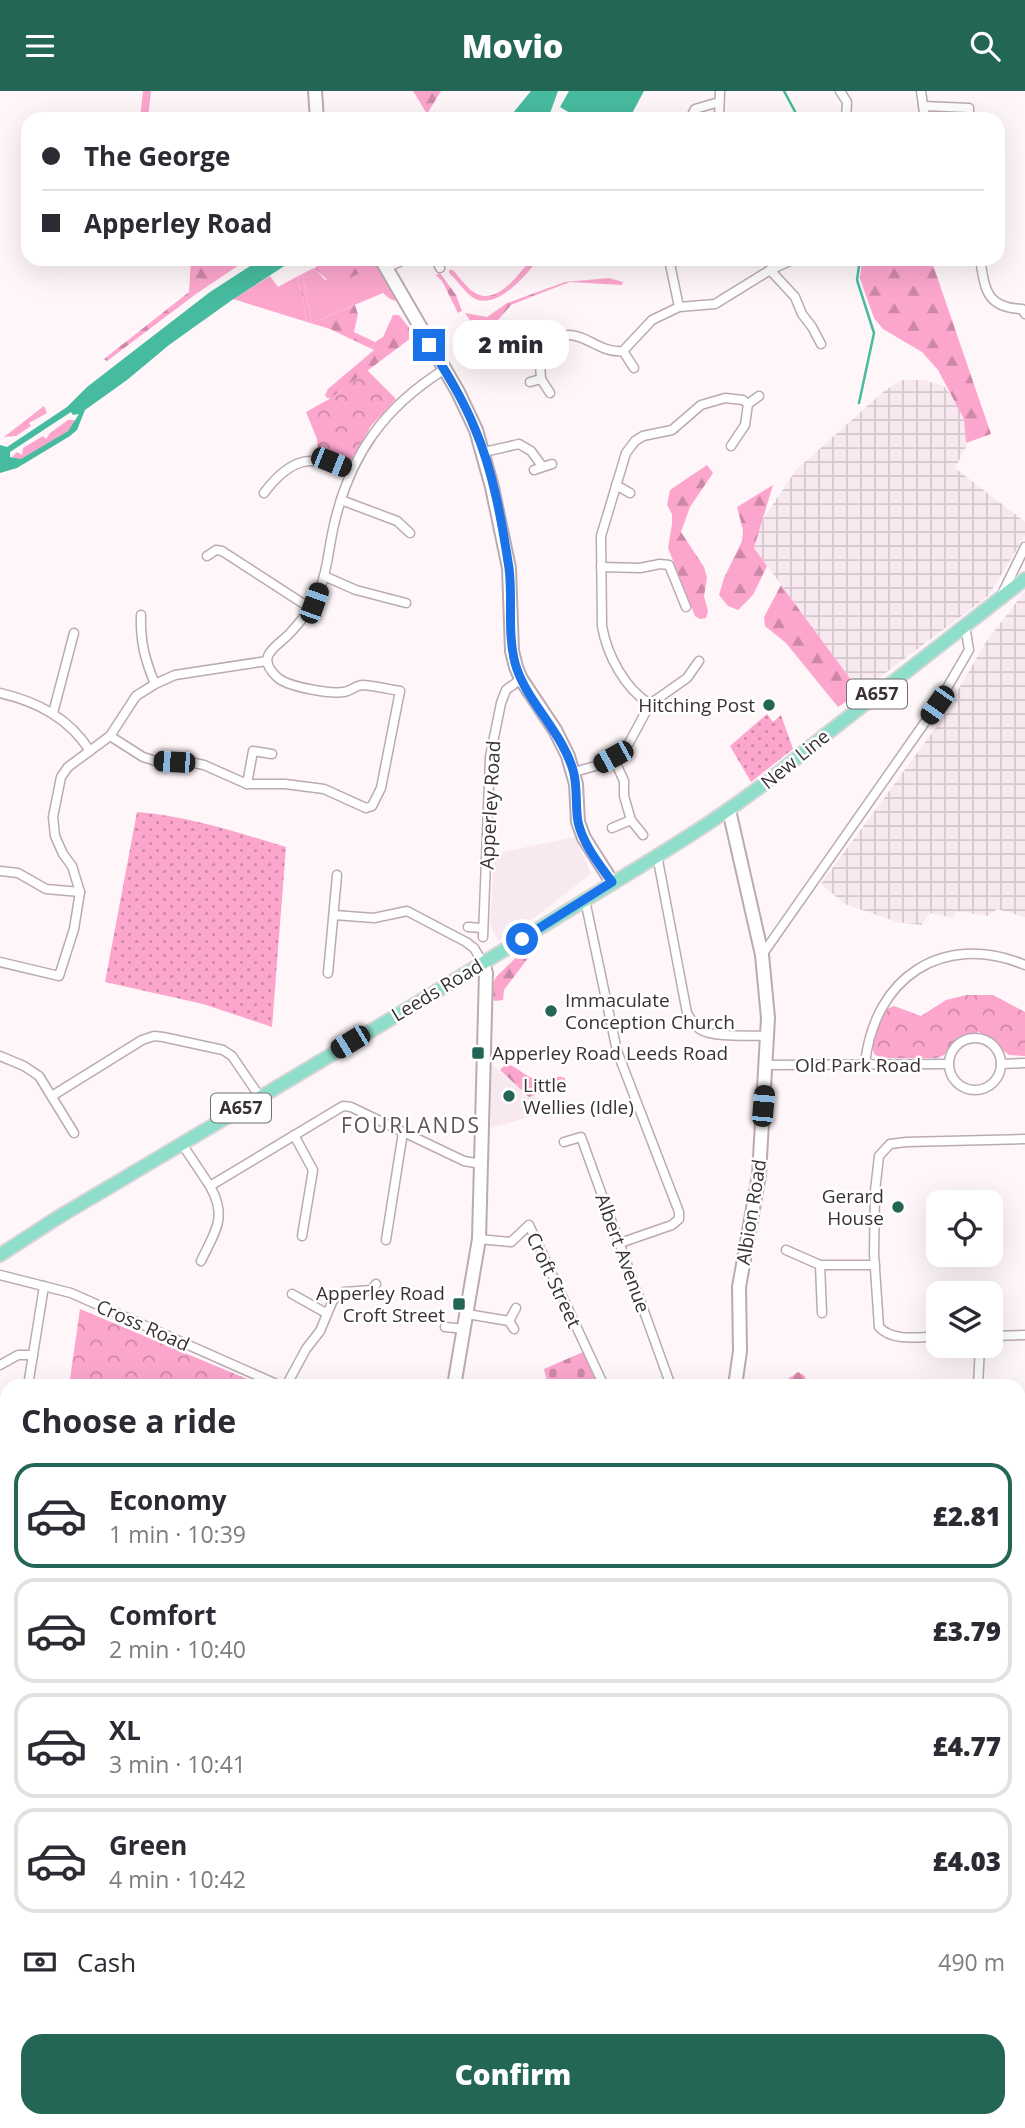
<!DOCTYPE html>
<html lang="en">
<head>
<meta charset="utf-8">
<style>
	body { margin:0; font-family:"Open Sans",sans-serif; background:#f7f7f7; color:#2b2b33; height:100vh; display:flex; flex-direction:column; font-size:26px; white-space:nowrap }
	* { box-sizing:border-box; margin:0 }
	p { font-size:23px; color:#7c7c81 }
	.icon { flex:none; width:38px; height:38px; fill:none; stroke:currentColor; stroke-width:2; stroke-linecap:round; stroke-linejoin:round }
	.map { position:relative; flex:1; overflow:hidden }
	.sheet { position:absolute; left:0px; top:1288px; width:1026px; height:749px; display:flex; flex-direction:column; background:#fff; border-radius:21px 21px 0 0; box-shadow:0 7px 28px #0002 }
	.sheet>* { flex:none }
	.hud { position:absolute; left:21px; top:21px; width:984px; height:154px; border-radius:21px; box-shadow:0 7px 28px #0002; display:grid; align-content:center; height:154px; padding:0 21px; background:#fff }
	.buttons { position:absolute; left:926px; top:1099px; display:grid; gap:14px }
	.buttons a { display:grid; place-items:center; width:77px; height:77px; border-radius:14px; background:#fff; box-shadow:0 7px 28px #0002; font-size:35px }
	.end { position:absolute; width:32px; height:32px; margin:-16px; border:9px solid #1a73e8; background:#fff; box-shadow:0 0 0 4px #fff }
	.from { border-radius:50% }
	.bubble { position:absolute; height:49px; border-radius:21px; background:#fff; box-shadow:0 7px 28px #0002; font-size:23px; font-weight:800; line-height:49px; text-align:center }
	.car { position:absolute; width:21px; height:42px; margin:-21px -10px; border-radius:9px; box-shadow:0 0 5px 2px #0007; background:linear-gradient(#222 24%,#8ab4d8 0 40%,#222 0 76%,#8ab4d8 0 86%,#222 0) }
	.hud b { display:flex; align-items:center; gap:24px; height:66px; font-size:26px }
	.hud b+b { border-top:2px solid #e1e1e2 }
	.hud i { width:18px; height:18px; background:#2b2b33 }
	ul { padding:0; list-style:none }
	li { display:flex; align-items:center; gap:21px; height:105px; margin:0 14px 10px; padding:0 7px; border:4px solid #e1e1e2; border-radius:21px }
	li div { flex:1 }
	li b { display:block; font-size:26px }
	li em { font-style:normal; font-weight:800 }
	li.selected { border-color:#236656 }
	li>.icon { width:63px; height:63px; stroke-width:1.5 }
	h2 { padding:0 21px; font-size:32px; line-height:84px }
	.pay { display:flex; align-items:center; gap:18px; height:77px; padding:0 21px; font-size:26px }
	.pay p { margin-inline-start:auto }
	.primary-button { display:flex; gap:14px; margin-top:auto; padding:14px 21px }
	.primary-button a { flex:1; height:80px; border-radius:21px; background:#236656; color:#fff; font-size:28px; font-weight:800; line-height:80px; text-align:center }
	header { display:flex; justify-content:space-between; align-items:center; height:91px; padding:0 21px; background:#236656; color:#fff; font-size:32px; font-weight:800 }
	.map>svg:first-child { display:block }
	.built { fill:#f8e8ef }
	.industrial { fill:url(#industrial-grid) }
	.grass { fill:#fca6ce }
	.forest { fill:url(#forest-firs) }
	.cemetery { fill:url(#cemetery-stones) }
	.park { fill:url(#park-crowns) }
	.garden { fill:url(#garden-dots) }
	.water { fill:#47bb9f; fill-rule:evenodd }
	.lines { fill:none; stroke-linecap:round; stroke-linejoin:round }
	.stream { stroke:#47bb9f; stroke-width:2.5 }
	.street-casing { stroke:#bcaab2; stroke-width:11 }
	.secondary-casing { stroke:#bcaab2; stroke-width:16 }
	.primary-casing { stroke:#d7d6d6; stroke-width:16 }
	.street { stroke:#fff; stroke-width:8 }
	.secondary { stroke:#fff; stroke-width:12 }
	.primary { stroke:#8fdecb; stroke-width:12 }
	.route { stroke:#1a73e8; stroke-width:9 }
	.poi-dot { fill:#236656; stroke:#fff; stroke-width:2.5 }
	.labels { text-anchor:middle; stroke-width:5; stroke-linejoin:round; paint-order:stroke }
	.shield { fill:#fff; stroke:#746f71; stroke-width:2 }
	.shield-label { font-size:18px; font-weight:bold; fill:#393134 }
	.poi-label { font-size:19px; fill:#393134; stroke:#fff; text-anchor:end }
	.street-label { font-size:19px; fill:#393134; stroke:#fff }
	.neighbourhood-label { font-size:21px; letter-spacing:2px; fill:#625259; stroke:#fff }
</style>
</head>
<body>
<header><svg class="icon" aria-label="menu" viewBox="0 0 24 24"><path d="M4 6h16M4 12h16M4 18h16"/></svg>Movio<svg class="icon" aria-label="search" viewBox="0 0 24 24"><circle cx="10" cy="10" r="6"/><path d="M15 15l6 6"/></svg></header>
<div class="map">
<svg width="1025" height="2037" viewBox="0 0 1025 2037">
	<defs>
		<pattern id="industrial-grid" width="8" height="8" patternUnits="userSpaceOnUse" patternTransform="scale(1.75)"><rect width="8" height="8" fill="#f8e8ef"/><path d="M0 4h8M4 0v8" fill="none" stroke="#d5c7ce"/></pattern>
		<pattern id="forest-firs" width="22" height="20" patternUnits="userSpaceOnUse" patternTransform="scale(1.75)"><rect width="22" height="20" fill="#fca6ce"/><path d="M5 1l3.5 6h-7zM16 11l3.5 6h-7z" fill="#cd88a8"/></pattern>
		<pattern id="cemetery-stones" width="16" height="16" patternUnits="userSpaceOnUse" patternTransform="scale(1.75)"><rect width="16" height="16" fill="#fca6ce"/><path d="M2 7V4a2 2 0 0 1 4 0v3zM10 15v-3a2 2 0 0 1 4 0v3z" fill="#cd88a8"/></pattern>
		<pattern id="park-crowns" width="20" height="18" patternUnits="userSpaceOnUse" patternTransform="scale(1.75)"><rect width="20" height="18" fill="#fca6ce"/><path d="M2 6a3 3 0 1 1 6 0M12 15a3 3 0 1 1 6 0" fill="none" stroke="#cd88a8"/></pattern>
		<pattern id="garden-dots" width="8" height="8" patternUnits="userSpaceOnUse" patternTransform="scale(1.75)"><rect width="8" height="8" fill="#fca6ce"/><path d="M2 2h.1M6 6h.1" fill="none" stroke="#cd88a8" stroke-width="1.8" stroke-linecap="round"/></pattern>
	</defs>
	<rect width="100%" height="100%" fill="#fef6f9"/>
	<g class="built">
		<path d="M575 746 591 783 526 833 499 850 490 835 494 763Z"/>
		<path d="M491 973 529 1006 536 1004 542 1022 491 1037Z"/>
	</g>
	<g class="industrial">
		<path d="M902 289H923L944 295 955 309 964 328 967 354 955 377 1025 431V445L988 505 860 601 754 457 763 428 796 379 884 300Z"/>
		<path d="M1025 500V826L997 818 988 825 956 820 953 827 930 822 921 834 897 831 845 813 821 793 937 635 986 551Z"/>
		<path d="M423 2030H764L765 2037H424Z"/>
	</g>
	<g class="grass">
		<path d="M143 0H151L148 28H140Z"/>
		<path d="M314 177 325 189 368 177 383 202 312 232 302 183Z"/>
		<path d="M270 185 278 196 298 185 307 231 233 208Z"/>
		<path d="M44 315 47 322 29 332 31 335 16 345 4 346Z"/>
		<path d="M68 329H74L75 331 68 340 21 369 12 366 17 361 22 364 23 357 43 345 46 348 50 342Z"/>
		<path d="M350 2030H423L424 2037H354Z"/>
	</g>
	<g class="forest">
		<path d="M413 0H441L427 23Z"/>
		<path d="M191 168H248L196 203 107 270 104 268 189 201Z"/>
		<path d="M362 168H375L396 210C382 207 375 189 368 178L334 195 314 177 323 171 344 174Z"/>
		<path d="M531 168H538C527 184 495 222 472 206 464 200 457 189 449 182V179H453C459 186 465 194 472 200 495 218 519 183 531 168Z"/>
		<path d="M862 168H931L991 343 966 352 964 328 938 279 922 261 883 238 874 227 860 188Z"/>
		<path d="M440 182 456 204 462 220 458 222 442 190 436 184Z"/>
		<path d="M302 183 312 232 355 214 358 223 354 241 375 251 383 246 393 224H399L415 244 331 307H327L325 304 328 298 374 259 330 238 307 231 298 185Z"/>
		<path d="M609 187 623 191 622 194 570 191 536 204 511 214 484 245 479 243 465 222 487 226 507 212 565 191Z"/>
		<path d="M707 374 713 382 690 416 681 441 704 476 707 487 704 505 708 520 706 527 700 528 695 525 668 457 672 433V423L667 414 670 399Z"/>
		<path d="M773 394 754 457 767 475 753 504 738 519 728 515 719 504 724 487 742 450 743 439 737 416Z"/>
		<path d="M781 494 860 601 838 616 786 552 765 535 764 526Z"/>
		<path d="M536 847 540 851 504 899 503 909 495 910 492 907V895L496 886Z"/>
		<path d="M506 973C518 975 524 986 537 988 547 990 555 983 565 987L566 993 529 1006 500 979Z"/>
		<path d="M798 1281 805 1285 807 1295H778Z"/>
	</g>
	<path class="cemetery" d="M583 1261 598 1295H548L544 1278Z"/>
	<g class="park">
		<path d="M367 279 396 308 371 335 348 374 318 366 317 348 306 321 331 307Z"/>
		<path d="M966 904H993L1025 921V965L1009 964 979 941 957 947 944 964 937 967H881L874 963C870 947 877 934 884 919L894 915 921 925 946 909Z"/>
		<path d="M80 1218 264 1295H69Z"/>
	</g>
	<g class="garden">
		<path d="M767 623 773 631 781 624 793 658 751 691 730 655Z"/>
		<path d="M137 721C188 725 236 741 286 756L272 936 203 913 105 891Z"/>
	</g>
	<g class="water">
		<path d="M531 0H558L548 28H508Z"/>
		<path d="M569 0H644L629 28H580L560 16Z"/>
		<path d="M261 168H295L232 209 169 254 127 289 85 319 77 339 70 345 17 377 0 382V354L7 356 67 316 87 296 162 238 210 201ZM71 321 73 324 79 323 68 340 21 368 10 366V361Z"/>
	</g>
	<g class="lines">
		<g class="stream">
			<path d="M784 0 799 28"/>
			<path d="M859 312 874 242 857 189 860 168"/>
		</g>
		<g class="street-casing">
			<g id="street">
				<path d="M840 0 847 11 846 28"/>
				<path d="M921 0 925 28"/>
				<path d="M923 15 969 17V28"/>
				<path d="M690 28 695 18 719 11"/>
				<path d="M719 28 720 0"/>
				<path d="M436 168 440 177"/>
				<path d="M671 168 670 173 679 216"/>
				<path d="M794 168 770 179 795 206 802 223 812 236 821 253"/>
				<path d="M980 168C985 198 986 217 1022 218L1025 223"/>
				<path d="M386 177 406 168"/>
				<path d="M527 251 539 259"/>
				<path d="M623 260 634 277"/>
				<path d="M530 291 541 288"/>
				<path d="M550 302 541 288 539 259C547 254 560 244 569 244 587 244 600 262 623 260L652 229 679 216 715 213 770 179"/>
				<path d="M748 313 759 305"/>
				<path d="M484 361 519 353 531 360 542 375"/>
				<path d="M534 379 552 373"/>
				<path d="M616 394 630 402"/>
				<path d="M264 402C291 366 311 363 352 379"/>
				<path d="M341 409 397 430 410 442"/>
				<path d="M207 465 216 459 222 460 310 517"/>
				<path d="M601 476 640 477 660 473 669 474 686 516"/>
				<path d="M324 485 356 499 406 512"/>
				<path d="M1001 505 1025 456"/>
				<path d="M141 524C140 550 145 569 155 593"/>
				<path d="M0 602C38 611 69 627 90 660"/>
				<path d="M650 613C625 598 607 564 602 535L601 445 626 362 635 350 643 345 672 339 701 314 725 307 743 309 748 313 745 334 731 355"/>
				<path d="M53 622 74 542"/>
				<path d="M110 645 143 666 159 671H190L204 674 247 693"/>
				<path d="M272 663 253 660 247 693H285L324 698 366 717 372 715 381 697 400 600C388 598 375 595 363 594 356 594 351 600 344 601 330 603 287 596 277 586 253 564 279 555 291 541 299 532 309 521 314 511 327 488 328 459 334 434 350 364 384 316 445 278"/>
				<path d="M613 666 624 690V705L631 729 643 744"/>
				<path d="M574 681 599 674 613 666 629 652 650 613 687 587 699 570"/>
				<path d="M612 737 631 729"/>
				<path d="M657 764 687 922C691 928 694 935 701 939 716 947 750 944 768 945"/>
				<path d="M0 780 18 782 46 798 80 801"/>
				<path d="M585 809 617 960 679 1121V1128L672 1134 620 1152"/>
				<path d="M334 824 374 827 407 820 466 851 474 857 483 872"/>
				<path d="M468 836 483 837"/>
				<path d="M483 846 490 666 501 612 506 599 521 588"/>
				<path d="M762 864 937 614 969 559 965 534"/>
				<path d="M0 871 59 885 74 838 80 801 72 775 63 763 55 745 53 726 61 686 68 676 110 645 136 605 155 593 175 584 267 570"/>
				<path d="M328 882 337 784"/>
				<circle cx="975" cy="973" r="26"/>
				<path d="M0 965 24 975 39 985 74 1042"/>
				<path d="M865 973C874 887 942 840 1025 874"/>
				<path d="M1001 973 1025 972"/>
				<path d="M767 974 949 973"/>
				<path d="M52 1005 142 949 154 945 163 946 223 959 232 965 260 1006"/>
				<path d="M294 1044 313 1079 302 1145"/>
				<path d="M564 1051 581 1046 671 1295"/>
				<path d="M182 1053 210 1095 343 1015 351 1016 464 1070 481 1073"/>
				<path d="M479 1148 511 1151 529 1134 604 1295"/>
				<path d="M386 1149 403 1041"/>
				<path d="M786 1159 820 1174H875"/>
				<path d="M201 1170C215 1140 228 1127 210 1095"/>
				<path d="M820 1174 822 1222"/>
				<path d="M0 1184 71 1202 281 1295"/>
				<path d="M292 1203 326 1222"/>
				<path d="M467 1223 509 1230 514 1238"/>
				<path d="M509 1230 516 1217"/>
				<path d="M445 1236 465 1238"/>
				<path d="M938 1245C919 1246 893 1251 879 1236L874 1163 875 1100 879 1065 890 1053 906 1051 1025 1048"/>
				<path d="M990 1245 1025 1244"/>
				<path d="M0 1274 18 1264H33"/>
				<path d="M28 1295 44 1195"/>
				<path d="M286 1295 306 1258 320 1240 333 1209 344 1201 371 1199 376 1193"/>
				<path d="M978 1295 980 1255"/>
				<path d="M1020 1341V1372L1025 1378"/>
				<path d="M0 1393H7"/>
				<path d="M1018 1497H1025"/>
				<path d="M1018 1561 1025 1575"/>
				<path d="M1018 1621 1025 1619"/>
				<path d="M1018 1712 1025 1710"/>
				<path d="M1018 1894 1025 1902"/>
				<path d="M1018 1987 1025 1994"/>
				<path d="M0 1997 7 1993"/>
				<path d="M208 2030 212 2037"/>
				<path d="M239 2030 241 2034"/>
				<path d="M964 2030 970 2037"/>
			</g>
		</g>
		<g class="secondary-casing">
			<g id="secondary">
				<path d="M315 0 317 28"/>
				<path d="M381 168 458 301 476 339 492 396 509 477 512 560 516 576 521 588 555 639 568 665 576 693 578 731 584 747 612 791"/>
				<path d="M729 719 762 864 768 927 759 1084 739 1196 740 1260 735 1295"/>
				<path d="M454 1295 479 1148 486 882 483 872"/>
				<path d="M1018 1796 1025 1800"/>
				<path d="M0 1806H7"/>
				<path d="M1018 1861 1025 1857"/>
				<path d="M295 2030 300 2037"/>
				<path d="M132 2037 135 2030"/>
			</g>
		</g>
		<g class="primary-casing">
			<path id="primary" d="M0 1164 57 1127C224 1028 392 929 556 827 641 774 730 725 806 659L1025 488"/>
		</g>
		<use href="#street" class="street"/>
		<use href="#secondary" class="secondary"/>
		<use href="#primary" class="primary"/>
	</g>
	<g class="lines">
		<path class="route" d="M429 254C446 281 463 308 475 338 493 380 502 431 509 477 513 508 507 541 515 572 525 609 561 639 573 679 578 696 575 714 578 731 583 753 599 773 612 791L522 848"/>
	</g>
	<g class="poi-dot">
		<circle cx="769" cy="614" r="7"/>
		<circle cx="551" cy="920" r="7"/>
		<rect x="471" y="955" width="14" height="14" rx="3.5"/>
		<circle cx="509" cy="1005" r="7"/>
		<circle cx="898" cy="1116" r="7"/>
		<rect x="452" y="1206" width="14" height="14" rx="3.5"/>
	</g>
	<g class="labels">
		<g class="shield">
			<rect x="847" y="588.5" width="60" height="29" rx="5"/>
			<rect x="211" y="1002.5" width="60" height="29" rx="5"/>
		</g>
		<g class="shield-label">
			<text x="877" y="609">A657</text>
			<text x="241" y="1023">A657</text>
		</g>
		<g class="poi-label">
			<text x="755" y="621">Hitching Post</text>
			<text x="565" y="916" text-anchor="start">Immaculate<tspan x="565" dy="22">Conception Church</tspan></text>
			<text x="492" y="969" text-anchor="start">Apperley Road Leeds Road</text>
			<text x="523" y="1001" text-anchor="start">Little<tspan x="523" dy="22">Wellies (Idle)</tspan></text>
			<text x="884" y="1112">Gerard<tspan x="884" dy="22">House</tspan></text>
			<text x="445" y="1209">Apperley Road<tspan x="445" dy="22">Croft Street</tspan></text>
		</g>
		<g class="street-label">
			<text transform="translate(795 668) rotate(-39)" y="7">New Line</text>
			<text transform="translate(490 714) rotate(-87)" y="7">Apperley Road</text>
			<text transform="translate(437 899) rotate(-31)" y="7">Leeds Road</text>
			<text x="858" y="981">Old Park Road</text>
			<text transform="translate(751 1121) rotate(-81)" y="7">Albion Road</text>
			<text transform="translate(623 1162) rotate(70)" y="7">Albert Avenue</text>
			<text transform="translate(554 1189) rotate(65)" y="7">Croft Street</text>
			<text transform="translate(143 1234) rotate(24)" y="7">Cross Road</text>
		</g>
		<g class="neighbourhood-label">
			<text x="411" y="1042">FOURLANDS</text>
		</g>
	</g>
</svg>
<div class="buttons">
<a><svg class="icon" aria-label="locate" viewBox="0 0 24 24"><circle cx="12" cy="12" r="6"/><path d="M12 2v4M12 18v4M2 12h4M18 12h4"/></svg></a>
<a><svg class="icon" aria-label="layers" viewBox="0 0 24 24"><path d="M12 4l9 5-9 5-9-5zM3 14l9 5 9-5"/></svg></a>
</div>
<i class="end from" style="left:522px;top:848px"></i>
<i class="end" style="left:429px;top:254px"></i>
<div class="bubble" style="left:453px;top:229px;width:116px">2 min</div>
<i class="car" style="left:331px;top:371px;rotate:112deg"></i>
<i class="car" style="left:314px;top:512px;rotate:20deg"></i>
<i class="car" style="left:937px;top:614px;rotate:215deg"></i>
<i class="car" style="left:613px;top:666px;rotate:241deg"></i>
<i class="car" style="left:174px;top:671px;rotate:273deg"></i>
<i class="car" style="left:350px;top:951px;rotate:239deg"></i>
<i class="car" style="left:763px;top:1015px;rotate:5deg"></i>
<div class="hud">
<b><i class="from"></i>The George</b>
<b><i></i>Apperley Road</b>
</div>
<section class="sheet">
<h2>Choose a ride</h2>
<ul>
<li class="selected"><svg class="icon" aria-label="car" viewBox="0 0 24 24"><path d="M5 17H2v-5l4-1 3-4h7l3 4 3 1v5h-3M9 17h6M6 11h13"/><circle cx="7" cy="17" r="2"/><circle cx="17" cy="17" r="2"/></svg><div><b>Economy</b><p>1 min · 10:39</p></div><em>£2.81</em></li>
<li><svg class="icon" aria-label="car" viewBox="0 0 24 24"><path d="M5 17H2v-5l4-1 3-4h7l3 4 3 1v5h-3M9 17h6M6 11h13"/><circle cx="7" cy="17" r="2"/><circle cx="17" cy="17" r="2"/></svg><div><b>Comfort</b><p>2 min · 10:40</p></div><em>£3.79</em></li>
<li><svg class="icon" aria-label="car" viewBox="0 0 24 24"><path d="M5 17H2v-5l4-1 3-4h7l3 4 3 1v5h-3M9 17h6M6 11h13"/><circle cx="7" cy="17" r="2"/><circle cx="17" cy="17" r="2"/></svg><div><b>XL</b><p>3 min · 10:41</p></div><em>£4.77</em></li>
<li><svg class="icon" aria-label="car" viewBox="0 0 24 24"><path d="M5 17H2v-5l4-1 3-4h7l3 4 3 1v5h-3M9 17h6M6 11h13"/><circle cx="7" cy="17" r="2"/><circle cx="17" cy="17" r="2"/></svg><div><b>Green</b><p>4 min · 10:42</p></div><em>£4.03</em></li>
</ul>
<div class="pay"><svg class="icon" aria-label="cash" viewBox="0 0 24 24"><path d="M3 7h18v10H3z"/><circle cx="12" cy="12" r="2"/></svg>Cash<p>490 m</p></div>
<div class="primary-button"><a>Confirm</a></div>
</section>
</div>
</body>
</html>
